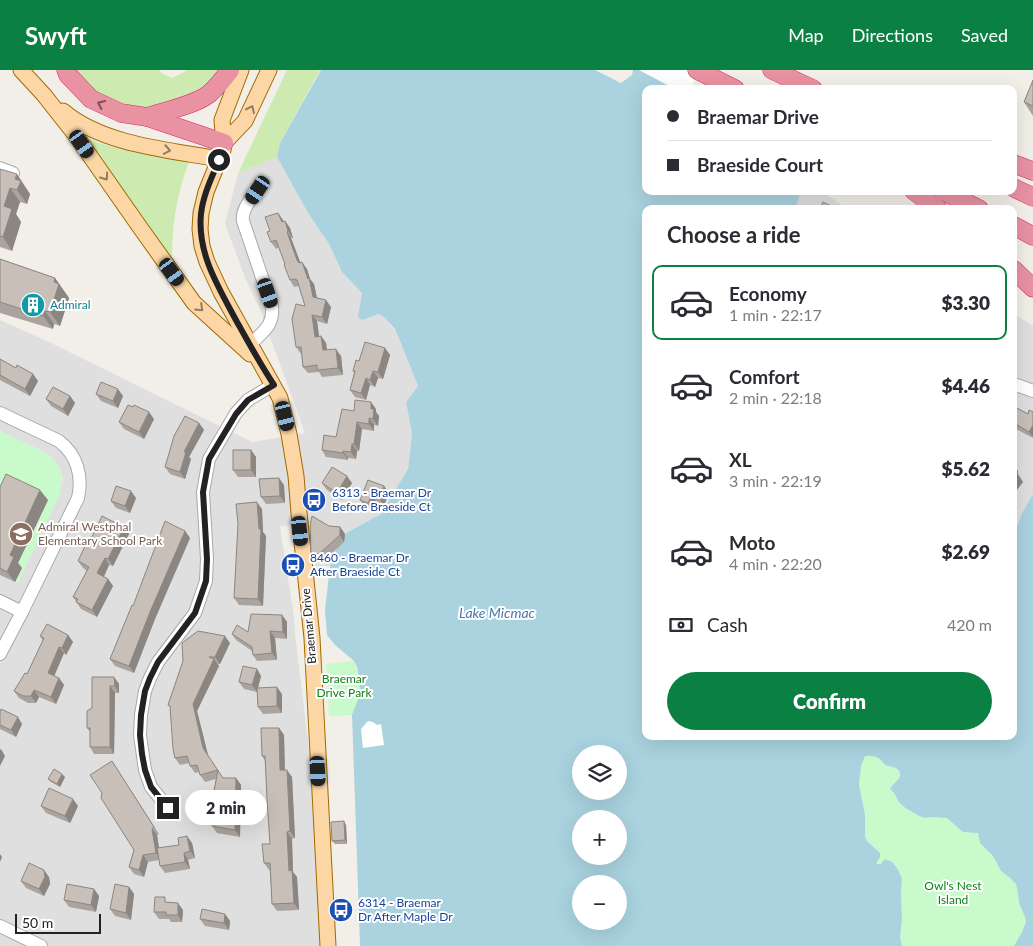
<!DOCTYPE html>
<html lang="en">
<head>
<meta charset="utf-8">
<style>
	body { margin:0; font-family:Lato,sans-serif; background:#f2f2f3; color:#2b2b33; height:100vh; display:flex; flex-direction:column; font-size:19px; white-space:nowrap }
	* { box-sizing:border-box; margin:0 }
	p { font-size:16px; color:#7c7c81 }
	.icon { flex:none; width:28px; height:28px; fill:none; stroke:currentColor; stroke-width:2; stroke-linecap:round; stroke-linejoin:round }
	.map { position:relative; flex:1; overflow:hidden }
	.sheet { position:absolute; left:642px; top:135px; width:375px; height:535px; display:flex; flex-direction:column; background:#fff; border-radius:10px; box-shadow:0 5px 20px #0002 }
	.sheet>* { flex:none }
	.banner { position:absolute; left:642px; top:15px; width:375px; height:110px; border-radius:10px; box-shadow:0 5px 20px #0002; display:grid; align-content:center; height:110px; padding:0 25px; background:#fff }
	.fabs { position:absolute; left:572px; top:675px; display:grid; gap:10px }
	.fabs a { display:grid; place-items:center; width:55px; height:55px; border-radius:50%; background:#fff; box-shadow:0 5px 20px #0002; font-size:25px }
	.scale { position:absolute; left:15px; bottom:12px; width:86px; box-sizing:border-box; padding-left:5px; border:2px solid #222; border-top:0; font-size:14px; line-height:18px; white-space:nowrap; color:#222; -webkit-text-stroke:4px #fff; paint-order:stroke }
	.end { position:absolute; width:22px; height:22px; margin:-11px; border:6px solid #222; background:#fff; box-shadow:0 0 0 2px #fff }
	.from { border-radius:50% }
	.bubble { position:absolute; height:35px; border-radius:18px; background:#fff; box-shadow:0 5px 20px #0002; font-size:16px; font-weight:800; line-height:35px; text-align:center }
	.car { position:absolute; width:15px; height:30px; margin:-15px -8px; border-radius:6px; box-shadow:0 0 4px 1px #0007; background:linear-gradient(#222 24%,#8ab4d8 0 40%,#222 0 76%,#8ab4d8 0 86%,#222 0) }
	.banner b { display:flex; align-items:center; gap:18px; height:48px; font-size:19px }
	.banner b+b { border-top:1px solid #e1e1e2 }
	.banner i { width:12px; height:12px; background:#2b2b33 }
	ul { padding:0; list-style:none }
	li { display:flex; align-items:center; gap:15px; height:75px; margin:0 10px 8px; padding:0 15px; border:2px solid transparent; border-radius:10px }
	li div { flex:1 }
	li b { display:block; font-size:19px }
	li em { font-style:normal; font-weight:800 }
	li.on { border-color:#0b8043 }
	li>.icon { width:45px; height:45px; stroke-width:1.5 }
	h2 { padding:0 25px; font-size:22px; line-height:60px }
	.pay { display:flex; align-items:center; gap:12px; height:55px; padding:0 25px; font-size:19px }
	.pay p { margin-inline-start:auto }
	.cta { display:flex; gap:10px; margin-top:auto; padding:10px 25px }
	.cta a { flex:1; height:58px; border-radius:30px; background:#0b8043; color:#fff; font-size:20px; font-weight:800; line-height:58px; text-align:center }
	header { display:flex; align-items:center; gap:30px; box-sizing:border-box; height:70px; padding:0 25px; background:#0b8043; color:#fff }
	header strong { font-size:24px }
	nav { display:flex; gap:28px; margin-inline-start:auto; font-size:18px }
	.map>svg:first-child { display:block }
	.residential { fill:#e0dfdf }
	.grass { fill:#cdebb0 }
	.park { fill:#c8facc }
	.water { fill:#aad3df; fill-rule:evenodd }
	.pier { fill:#fff }
	.lines { fill:none; stroke-linecap:round; stroke-linejoin:round }
	.minor-casing { stroke:#a9a9a9; stroke-width:14 }
	.major-casing { stroke:#a06b00; stroke-width:17 }
	.highway-casing { stroke:#dc2a67; stroke-width:19 }
	.minor { stroke:#fff; stroke-width:12 }
	.major { stroke:#fcd6a4; stroke-width:15 }
	.highway { stroke:#e892a2; stroke-width:18 }
	.wall { fill:#aba49e }
	.shaded-wall { fill:#8b8681 }
	.building { fill:#c7bfb8; stroke:#8b8681 }
	.oneway { stroke:#7b545c }
	.oneway2 { stroke:#8f7c63 }
	.route { stroke:#222; stroke-width:6 }
	.labels { text-anchor:middle; stroke-width:4; stroke-linejoin:round; paint-order:stroke }
	.culture-label { font-size:12px; fill:#0d838f; stroke:#fff; text-anchor:start }
	.transit-label { font-size:12px; fill:#164399; stroke:#fff; text-anchor:start }
	.education-label { font-size:12px; fill:#785e54; stroke:#fff; text-anchor:start }
	.street-label { font-size:12px; fill:#222; stroke:#fff }
	.park-label { font-size:12px; fill:#0c8416; stroke:#fff }
	.water-label { font-size:14px; font-style:italic; fill:#4a7aab; stroke:#fff }
</style>
</head>
<body>
<header>
<strong>Swyft</strong>
<nav><a>Map</a><a>Directions</a><a>Saved</a></nav>
</header>
<div class="map">
<svg width="1033" height="876" viewBox="0 0 1033 876">
	<rect width="100%" height="100%" fill="#f2efe9"/>
	<g class="residential">
		<path d="M277 87 308 143 329 174 342 202 363 223 362 250 379 244 384 247 395 260 418 316 406 332 412 364 408 399 381 444 346 463 336 480 330 496 315 497 313 453 280 456 294 547 295 564 314 721 323 876H0V504L18 512 63 410 59 397 51 387 44 382 0 361V250L47 271 252 372 305 363 261 242 246 210 225 154 238 103Z"/>
		<path d="M800 121H821L848 139H795L800 125Z"/>
		<path d="M1014 244 1033 256V424L1021 445 1018 454 1014 457Z"/>
	</g>
	<g class="grass">
		<path d="M75 0H159L163 4 172 8 188 0H225L184 40 124 41 89 22Z"/>
		<path d="M287 0H320L280 73 277 87 238 103Z"/>
		<path d="M74 63C111 80 150 86 189 92 176 125 172 157 172 192Z"/>
	</g>
	<g class="park">
		<path d="M0 361 44 382C60 393 65 405 60 424L18 513 0 504Z"/>
		<path d="M354 591C361 613 362 623 352 645L329 646 326 594Z"/>
		<path d="M866 685 875 687 881 690 886 695 895 697 899 702 900 706 891 716V720L895 724 897 729 904 737 919 746 927 748 932 747 947 748 977 763 984 777 993 786 1001 801 1009 807 1016 814 1018 823 1019 833 1025 847 1026 852 1022 862 1014 876H902L900 867 902 850 901 823 902 809 897 798 887 789 881 794 877 795 876 794 879 789 880 783 867 771 865 766V745L859 715 861 696 864 688Z"/>
	</g>
	<path class="water" d="M321 0H595L621 13 632 5 633 0H700L691 19H646V121H800V125L795 139H646V666H1014V457L1018 454 1021 445 1033 424V876H1014L1022 862 1026 852 1025 847 1019 833 1018 823 1016 814 1009 807 1001 801 993 786 980 773 978 763 963 762 947 748 932 747 925 748 919 746 904 737 898 731 895 724 890 719C892 714 899 710 900 706 901 696 889 697 885 695 885 695 880 689 880 689 876 686 869 685 865 686L861 696 859 715 865 745V766L867 771 880 783V787L876 794H881L885 789 892 792 897 798 900 804 902 809 901 823 902 850 900 867 902 876H360L352 645 360 624 359 608 357 597 354 591 335 575 327 565 325 540 330 496 336 480 346 463 381 444 408 399 412 364 406 332 418 316 395 259 384 247 379 244 362 250 358 247 362 223 342 202 329 174 308 143 277 87 280 73ZM581 684H619V721H581ZM581 749H619V786H581ZM581 814H619V851H581Z"/>
	<g class="pier">
		<path d="M639 0H700L691 19H675Z"/>
		<path d="M368 651 373 652 377 655 381 654 384 675 363 678 361 659Z"/>
	</g>
	<g class="lines">
		<g class="minor-casing">
			<g id="minor">
				<path d="M0 98 13 103"/>
				<path d="M250 275C262 262 274 256 272 237L243 151C241 140 251 129 257 120"/>
				<path d="M1014 314 1033 321"/>
				<path d="M0 343 59 371C77 385 83 406 78 428L22 542 0 584"/>
				<path d="M0 531 22 542"/>
				<path d="M168 738 151 717 145 700 140 665 141 645 145 621 150 608 158 592 195 543 206 511 207 489 203 422 209 389 236 343 248 330 273 315"/>
				<path d="M0 856 41 876"/>
			</g>
		</g>
		<g class="major-casing">
			<g id="major">
				<path d="M21 0 44 25 74 63 139 156 194 233 250 284"/>
				<path d="M241 0 222 50 224 73 223 80 206 122 201 143 200 159 202 176 207 192 221 222 280 328 289 364 296 406 299 443 312 568 328 876"/>
				<path d="M63 41C103 75 169 80 219 89"/>
				<path d="M224 73 245 51 269 0"/>
			</g>
		</g>
		<g class="highway-casing">
			<g id="highway">
				<path d="M66 0 68 5 91 29 121 43 147 47 224 73"/>
				<path d="M697 0 735 19"/>
				<path d="M772 0 813 19"/>
				<path d="M147 47C165 41 195 35 209 24 217 17 224 8 230 0"/>
				<path d="M1014 94 1033 101"/>
				<path d="M1014 118 1033 127"/>
				<path d="M914 121 938 139"/>
				<path d="M943 121 979 139"/>
				<path d="M1014 156 1033 166"/>
				<path d="M1014 200 1033 218"/>
			</g>
		</g>
		<use href="#minor" class="minor"/>
		<use href="#major" class="major"/>
		<use href="#highway" class="highway"/>
	</g>
	<g class="wall">
		<path d="M1033 10V46L1024 32Z"/>
		<path d="M0 99 26 118V119L30 124 27 134 20 132 16 144 21 152 12 181 0 177Z"/>
		<path d="M278 143 284 152 285 151 290 158 293 168H291L300 192 307 199 310 209 314 214 317 228 331 237 327 254 317 251 319 266H321L326 273 327 280 341 286 343 305 322 307 319 302 308 303 303 297 302 284H301L296 277 305 236 299 216 294 217 290 210 285 194 279 177 276 179 271 172 270 161Z"/>
		<path d="M0 189 55 208 69 228 60 256 54 254 53 259 0 243Z"/>
		<path d="M385 278 390 285 383 309 378 308 375 317 370 315 366 330 355 327 350 320 354 303 353 301 359 291Z"/>
		<path d="M0 289 16 298 33 304 38 311 30 326 0 310Z"/>
		<path d="M96 324 123 326 118 338 101 331Z"/>
		<path d="M70 326 75 333 68 346 51 336 46 329Z"/>
		<path d="M1014 338 1028 344 1033 342V368L1014 358Z"/>
		<path d="M376 339V342L379 346 378 356 374 355V361L362 359 359 381H357L356 389 348 388V390L326 387 322 380 336 367 354 341Z"/>
		<path d="M154 349 144 369 124 359 119 352Z"/>
		<path d="M199 353 204 360 189 387 191 389 185 409 170 404 165 397Z"/>
		<path d="M251 380 256 387V407H238L233 400Z"/>
		<path d="M322 413H352L342 430 327 420Z"/>
		<path d="M284 415 285 433 266 434 261 427Z"/>
		<path d="M384 416 389 423 384 435 377 432 373 440 365 437 360 430Z"/>
		<path d="M0 417 48 430 18 493 22 498 15 512 0 505Z"/>
		<path d="M136 428 130 443 116 438 111 431Z"/>
		<path d="M262 439 263 462 266 466 263 536 239 535 234 528Z"/>
		<path d="M329 456 340 457 345 464 344 472 324 491 316 490 311 483Z"/>
		<path d="M185 461 190 468 155 549 134 603 115 596 110 589 133 536Z"/>
		<path d="M129 464 113 496 109 495 104 507 108 509 113 516 97 547 81 539 73 527 87 501 83 498 78 491 89 473Z"/>
		<path d="M282 545 287 552V569L275 568 277 590 257 591 253 585 252 581 236 570 232 564 248 562Z"/>
		<path d="M68 565 73 572 66 585 64 583 54 606 59 608 64 615 56 634 39 627 36 633H28L19 628 14 621 27 604 43 571 40 566Z"/>
		<path d="M230 573 220 594H218L219 596 197 641 208 685 223 708H236L241 715 240 767 217 763 212 756 218 742 219 727 214 721 216 709 205 712 200 705 199 702 195 703 190 696 189 693 180 695 175 688 171 638 168 635 183 591Z"/>
		<path d="M257 599 261 606 258 618 282 624V643L263 644 258 637 257 622 244 619 239 612Z"/>
		<path d="M114 607 119 614V623H115L114 684H94L90 677V662L87 658 92 638Z"/>
		<path d="M0 642 22 654 16 667 0 659Z"/>
		<path d="M279 658 284 665 285 700 292 707 295 768 292 769 293 802 297 807 299 840 277 841 272 834 270 800H269L264 793 270 774 265 691 262 686Z"/>
		<path d="M112 691 159 764 157 765 159 778 192 773 195 788 188 790 190 799 165 803 160 796 159 790 148 792 144 807 134 804 129 797 134 780Z"/>
		<path d="M65 707 60 717 51 712 48 709Z"/>
		<path d="M41 736H78L70 753 46 743Z"/>
		<path d="M346 755 347 774H335L332 771Z"/>
		<path d="M49 807 50 814 44 826 26 818 21 811Z"/>
		<path d="M129 817 134 824 131 850 115 846 110 839Z"/>
		<path d="M94 819 99 826 96 842 69 837 64 830Z"/>
		<path d="M169 832 183 840 182 852H171L169 849H159L154 842Z"/>
		<path d="M225 844 230 851 229 860 205 856 200 849Z"/>
	</g>
	<g class="shaded-wall">
		<path d="M17 104 30 124 27 134 17 120 15 109Z"/>
		<path d="M10 118 20 132 16 144 21 152 12 181 3 167 4 136Z"/>
		<path d="M278 143 283 150 286 159 282 152Z"/>
		<path d="M285 151 290 158 293 168 288 161Z"/>
		<path d="M287 162 291 168 302 197 297 190Z"/>
		<path d="M302 192 307 199 310 209 314 214 318 234 313 227Z"/>
		<path d="M55 208 69 228 60 256 50 242 54 212Z"/>
		<path d="M326 230 331 237 327 254 322 247Z"/>
		<path d="M45 241 54 254 53 259 43 246Z"/>
		<path d="M312 245 317 251 320 274 315 267Z"/>
		<path d="M321 266 326 273 328 287 323 280Z"/>
		<path d="M385 278 390 285 383 309 378 302Z"/>
		<path d="M336 279 341 286 343 305 338 298Z"/>
		<path d="M373 301 378 308 375 317 370 310Z"/>
		<path d="M33 304 38 311 30 326 25 319Z"/>
		<path d="M366 308 370 315 366 330 361 323Z"/>
		<path d="M118 319 123 326 118 338 113 331Z"/>
		<path d="M70 326 75 333 68 346 63 339Z"/>
		<path d="M371 332 376 339V342L379 346 378 356 373 349 371 339Z"/>
		<path d="M149 342 154 349 144 369 139 362Z"/>
		<path d="M369 348 374 355V361L369 354Z"/>
		<path d="M357 352 362 359 359 381 354 374Z"/>
		<path d="M199 353 204 360 189 387 191 389 185 409 180 402 184 382Z"/>
		<path d="M1033 355V367L1029 362Z"/>
		<path d="M352 374 357 381 356 389 351 382Z"/>
		<path d="M251 380 256 387V407L251 400Z"/>
		<path d="M343 381 348 388V390L343 383Z"/>
		<path d="M1014 394 1018 401V404L1023 412 1017 420 1014 416Z"/>
		<path d="M347 406 352 413 342 430 337 423Z"/>
		<path d="M279 408 284 415 285 433 280 426Z"/>
		<path d="M384 416 389 423 384 435 379 428Z"/>
		<path d="M40 420 48 430 18 493 22 498 15 512 7 502 10 485Z"/>
		<path d="M131 421 136 428 130 443 125 436Z"/>
		<path d="M372 425 377 432 373 440 368 433Z"/>
		<path d="M257 432 262 439 263 462 266 466 263 536 258 529 259 459Z"/>
		<path d="M124 457 129 464 113 496 108 489Z"/>
		<path d="M340 457 345 464 344 472 340 465Z"/>
		<path d="M185 461 190 468 155 549 134 603 129 596 150 542Z"/>
		<path d="M105 488 109 495 102 510 97 503Z"/>
		<path d="M108 509 113 516 97 547 92 540Z"/>
		<path d="M282 545 287 552V569L283 562Z"/>
		<path d="M270 561 275 568 277 590 272 583Z"/>
		<path d="M68 565 73 572 66 585 62 578Z"/>
		<path d="M225 566 230 573 220 594 215 587Z"/>
		<path d="M59 577 64 583 53 609 48 603Z"/>
		<path d="M214 589 219 596 197 641 208 685 203 678 193 634Z"/>
		<path d="M257 599 261 606 257 622 252 615Z"/>
		<path d="M114 607 119 614V623L115 616Z"/>
		<path d="M59 608 64 615 56 634 51 627Z"/>
		<path d="M110 616 115 623 114 684 110 677Z"/>
		<path d="M277 617 282 624V643L277 636Z"/>
		<path d="M34 620 39 627 36 633 31 626Z"/>
		<path d="M18 647 22 654 16 667 11 660Z"/>
		<path d="M279 658 284 665 285 707 280 700Z"/>
		<path d="M1 679 5 686 0 696V680Z"/>
		<path d="M287 700 292 707 295 768 290 761Z"/>
		<path d="M62 704 65 707 60 717 57 714Z"/>
		<path d="M236 708 241 715 240 767 235 760Z"/>
		<path d="M73 729 78 736 70 753 65 746Z"/>
		<path d="M344 751 346 755 347 774 345 770Z"/>
		<path d="M152 759 157 765 161 790 156 783Z"/>
		<path d="M287 762 292 769 293 802 297 807 299 840 294 833 289 801Z"/>
		<path d="M187 766 192 773 195 788 190 781Z"/>
		<path d="M184 783 188 790 190 799 185 792Z"/>
		<path d="M0 784 2 787 0 792Z"/>
		<path d="M143 785 148 792 144 807 139 800Z"/>
		<path d="M44 800 49 807 50 814 44 826 39 819Z"/>
		<path d="M129 817 134 824 131 850 126 843Z"/>
		<path d="M94 819 99 826 96 842 91 835Z"/>
		<path d="M178 833 183 840 182 852 178 845Z"/>
		<path d="M225 844 230 851 229 860 224 853Z"/>
	</g>
	<g class="building">
		<path d="M1033 10V36L1024 32Z"/>
		<path d="M0 99 17 104 15 109 21 111 17 120 10 118 4 136 12 139 3 167 0 166Z"/>
		<path d="M823 132 837 139H820Z"/>
		<path d="M278 143 282 152 285 151 288 161 287 162 297 190 299 193 302 192 308 209 309 207 313 227 326 230 322 247 312 245 315 267 321 266 323 280 336 279 338 298 317 300V295L303 297 301 277H296L292 249 296 234 305 236 297 210 295 209 290 210 284 195 285 194 276 170 271 172 267 162 270 161 265 147Z"/>
		<path d="M0 189 55 208 54 212 59 214 50 242 45 241 43 246 0 232Z"/>
		<path d="M365 272 385 278 378 302 373 301 370 310 366 308 361 323 350 320 355 301H353L356 290 359 291Z"/>
		<path d="M0 289 16 298 17 295 33 304 25 319 0 305Z"/>
		<path d="M101 312 118 319 113 331 96 324Z"/>
		<path d="M53 317 70 326 63 339 46 329Z"/>
		<path d="M355 330 371 332V339H374L373 349 369 348V354L357 352 354 374H352L351 382 343 381V383L322 380 324 365 336 367 342 339 354 341Z"/>
		<path d="M128 335 133 337 134 335 149 342 139 362 119 352Z"/>
		<path d="M1015 337 1028 344 1029 340 1033 342V355L1029 362 1014 353V338Z"/>
		<path d="M185 346 199 353 184 382H186L180 402 165 397 174 366Z"/>
		<rect x="233" y="380" width="18" height="20"/>
		<path d="M332 397 347 406 337 423 322 413Z"/>
		<path d="M1014 401 1017 403 1014 408Z"/>
		<path d="M6 404 40 420 10 485 14 487 7 502 0 498V417Z"/>
		<path d="M279 408 280 426 261 427 259 409Z"/>
		<path d="M368 410 384 416 379 428 372 425 368 433 360 430Z"/>
		<path d="M116 416 131 421 125 436 111 431Z"/>
		<path d="M257 432 259 459H261L258 529 234 528 238 454 236 434Z"/>
		<path d="M102 446 124 457 108 489 105 488 97 503 108 509 92 540 76 532 78 529 73 527 89 497 78 491 87 472 89 473Z"/>
		<path d="M312 446 329 456 340 457V465L319 484 311 483 310 456Z"/>
		<path d="M165 451 185 461 150 542 129 596 110 589 132 535 133 536Z"/>
		<path d="M251 544 282 545 283 562 270 561 272 583 253 585 252 577 232 564 237 555 248 562Z"/>
		<path d="M47 554 68 565 62 578 59 577 48 603 59 608 51 627 34 620 31 626H23L14 621 25 603 27 604 44 568 40 566Z"/>
		<path d="M198 561 225 566 215 587H209L214 589 193 634 203 678 223 708H236L235 760 212 756V743L218 742 219 723 214 721 218 700 200 705 197 695 190 696 187 686 175 688 173 679 170 636 168 635 183 591 182 573Z"/>
		<path d="M243 596 257 599 252 615 239 612Z"/>
		<path d="M92 607H114L115 616H110V677H90V658H87V641L92 638Z"/>
		<path d="M277 617V636L258 637 257 618Z"/>
		<path d="M1 639 18 647 11 660 0 655V642Z"/>
		<path d="M261 658H279L280 700H287L290 761 287 762 289 801 292 800 294 833 272 834 270 793H264L262 774H270L267 729 265 686H262Z"/>
		<path d="M112 691 154 757 152 759 156 783 143 785 139 800 129 797 134 780 101 728 102 723 90 705Z"/>
		<path d="M54 699 62 704 57 714 48 709Z"/>
		<path d="M49 718 73 729 65 746 41 736Z"/>
		<path d="M344 751 345 770 332 771 331 752Z"/>
		<path d="M187 766 190 781 184 783 185 792 160 796 157 778 179 775 178 768Z"/>
		<path d="M29 793 44 800 45 807 39 819 21 811Z"/>
		<path d="M67 814 94 819 91 835 64 830Z"/>
		<path d="M115 814 129 817 126 843 110 839Z"/>
		<path d="M155 827H165V832L178 833V845H166V842H154Z"/>
		<path d="M202 839 225 844 224 853 200 849Z"/>
	</g>
	<defs><path id="oneway-chevron" d="M-2-3.5L2.5 0L-2 3.5" fill="none" stroke-width="1.6" stroke-linecap="round" stroke-linejoin="round" transform="scale(1.25)"/></defs>
	<use class="oneway" href="#oneway-chevron" transform="translate(101 34) rotate(-155)"/>
	<g class="oneway2">
		<use href="#oneway-chevron" transform="translate(251 39) rotate(-65)"/>
		<use href="#oneway-chevron" transform="translate(167 80) rotate(11)"/>
		<use href="#oneway-chevron" transform="translate(105 107) rotate(55)"/>
		<use href="#oneway-chevron" transform="translate(200 238) rotate(43)"/>
	</g>
	<g class="lines">
		<path class="route" d="M168 738 151 717 145 700 142 684 140 665 141 645 145 621 150 608 158 592 195 543 206 511 207 489 203 422 209 389 236 344 248 330 274 315C260 294 249 273 237 252 219 218 197 184 201 144 203 125 212 107 219 90"/>
	</g>
	<defs>
		<g id="building-disc" transform="scale(1.25)"><circle r="9.5" fill="#0f9aa8" stroke="#fff"/><path d="M-4-6H4V6H1V3H-1V6H-4ZM-2.5-4.3h1.7v1.8h-1.7ZM.8-4.3h1.7v1.8H.8ZM-2.5-1h1.7V.8h-1.7ZM.8-1h1.7V.8H.8Z" fill="#fff"/></g>
		<g id="bus-disc" transform="scale(1.25)"><circle r="9.5" fill="#1a4fb4" stroke="#fff"/><path d="M-5-6H5V4H4V6H2V4H-2V6H-4V4H-5ZM-3.5-4V0h7V-4ZM-3.5 1.2v1.5H-2V1.2ZM2 1.2v1.5H3.5V1.2Z" fill="#fff"/></g>
		<g id="school-disc" transform="scale(1.25)"><circle r="9.5" fill="#8d6e63" stroke="#fff"/><path d="M0-5L7-2L0 1L-7-2ZM-4 1L0 2.5L4 1V4Q0 6-4 4Z" fill="#fff"/></g>
	</defs>
	<g fill-rule="evenodd">
		<use href="#building-disc" x="33" y="235"/>
		<use href="#bus-disc" x="314" y="430"/>
		<use href="#school-disc" x="21" y="464"/>
		<use href="#bus-disc" x="293" y="495"/>
		<use href="#bus-disc" x="341" y="840"/>
	</g>
	<g class="labels">
		<g class="culture-label">
			<text x="50" y="239">Admiral</text>
		</g>
		<g class="transit-label">
			<text x="332" y="427">6313 - Braemar Dr<tspan x="332" dy="14">Before Braeside Ct</tspan></text>
			<text x="310" y="492">8460 - Braemar Dr<tspan x="310" dy="14">After Braeside Ct</tspan></text>
			<text x="358" y="837">6314 - Braemar<tspan x="358" dy="14">Dr After Maple Dr</tspan></text>
		</g>
		<g class="education-label">
			<text x="38" y="461">Admiral Westphal<tspan x="38" dy="14">Elementary School Park</tspan></text>
		</g>
		<g class="street-label">
			<text transform="translate(309 556) rotate(-95)" y="4">Braemar Drive</text>
		</g>
		<g class="park-label">
			<text x="344" y="613">Braemar<tspan x="344" dy="14">Drive Park</tspan></text>
			<text x="953" y="820">Owl's Nest<tspan x="953" dy="14">Island</tspan></text>
		</g>
		<g class="water-label">
			<text x="497" y="548">Lake Micmac</text>
		</g>
	</g>
</svg>
<div class="fabs">
<a><svg class="icon" aria-label="layers" viewBox="0 0 24 24"><path d="M12 4l9 5-9 5-9-5zM3 14l9 5 9-5"/></svg></a>
<a>+</a>
<a>−</a>
</div>
<div class="scale">50 m</div>
<i class="end from" style="left:219px;top:90px"></i>
<i class="end" style="left:168px;top:738px"></i>
<div class="bubble" style="left:185px;top:720px;width:82px">2 min</div>
<i class="car" style="left:82px;top:74px;rotate:145deg"></i>
<i class="car" style="left:258px;top:120px;rotate:214deg"></i>
<i class="car" style="left:172px;top:202px;rotate:144deg"></i>
<i class="car" style="left:268px;top:223px;rotate:161deg"></i>
<i class="car" style="left:285px;top:346px;rotate:166deg"></i>
<i class="car" style="left:300px;top:461px;rotate:174deg"></i>
<i class="car" style="left:318px;top:701px;rotate:177deg"></i>
<div class="banner">
<b><i class="from"></i>Braemar Drive</b>
<b><i></i>Braeside Court</b>
</div>
<section class="sheet">
<h2>Choose a ride</h2>
<ul>
<li class="on"><svg class="icon" aria-label="car" viewBox="0 0 24 24"><path d="M5 17H2v-5l4-1 3-4h7l3 4 3 1v5h-3M9 17h6M6 11h13"/><circle cx="7" cy="17" r="2"/><circle cx="17" cy="17" r="2"/></svg><div><b>Economy</b><p>1 min · 22:17</p></div><em>$3.30</em></li>
<li><svg class="icon" aria-label="car" viewBox="0 0 24 24"><path d="M5 17H2v-5l4-1 3-4h7l3 4 3 1v5h-3M9 17h6M6 11h13"/><circle cx="7" cy="17" r="2"/><circle cx="17" cy="17" r="2"/></svg><div><b>Comfort</b><p>2 min · 22:18</p></div><em>$4.46</em></li>
<li><svg class="icon" aria-label="car" viewBox="0 0 24 24"><path d="M5 17H2v-5l4-1 3-4h7l3 4 3 1v5h-3M9 17h6M6 11h13"/><circle cx="7" cy="17" r="2"/><circle cx="17" cy="17" r="2"/></svg><div><b>XL</b><p>3 min · 22:19</p></div><em>$5.62</em></li>
<li><svg class="icon" aria-label="car" viewBox="0 0 24 24"><path d="M5 17H2v-5l4-1 3-4h7l3 4 3 1v5h-3M9 17h6M6 11h13"/><circle cx="7" cy="17" r="2"/><circle cx="17" cy="17" r="2"/></svg><div><b>Moto</b><p>4 min · 22:20</p></div><em>$2.69</em></li>
</ul>
<div class="pay"><svg class="icon" aria-label="cash" viewBox="0 0 24 24"><path d="M3 7h18v10H3z"/><circle cx="12" cy="12" r="2"/></svg>Cash<p>420 m</p></div>
<div class="cta"><a>Confirm</a></div>
</section>
</div>
</body>
</html>
